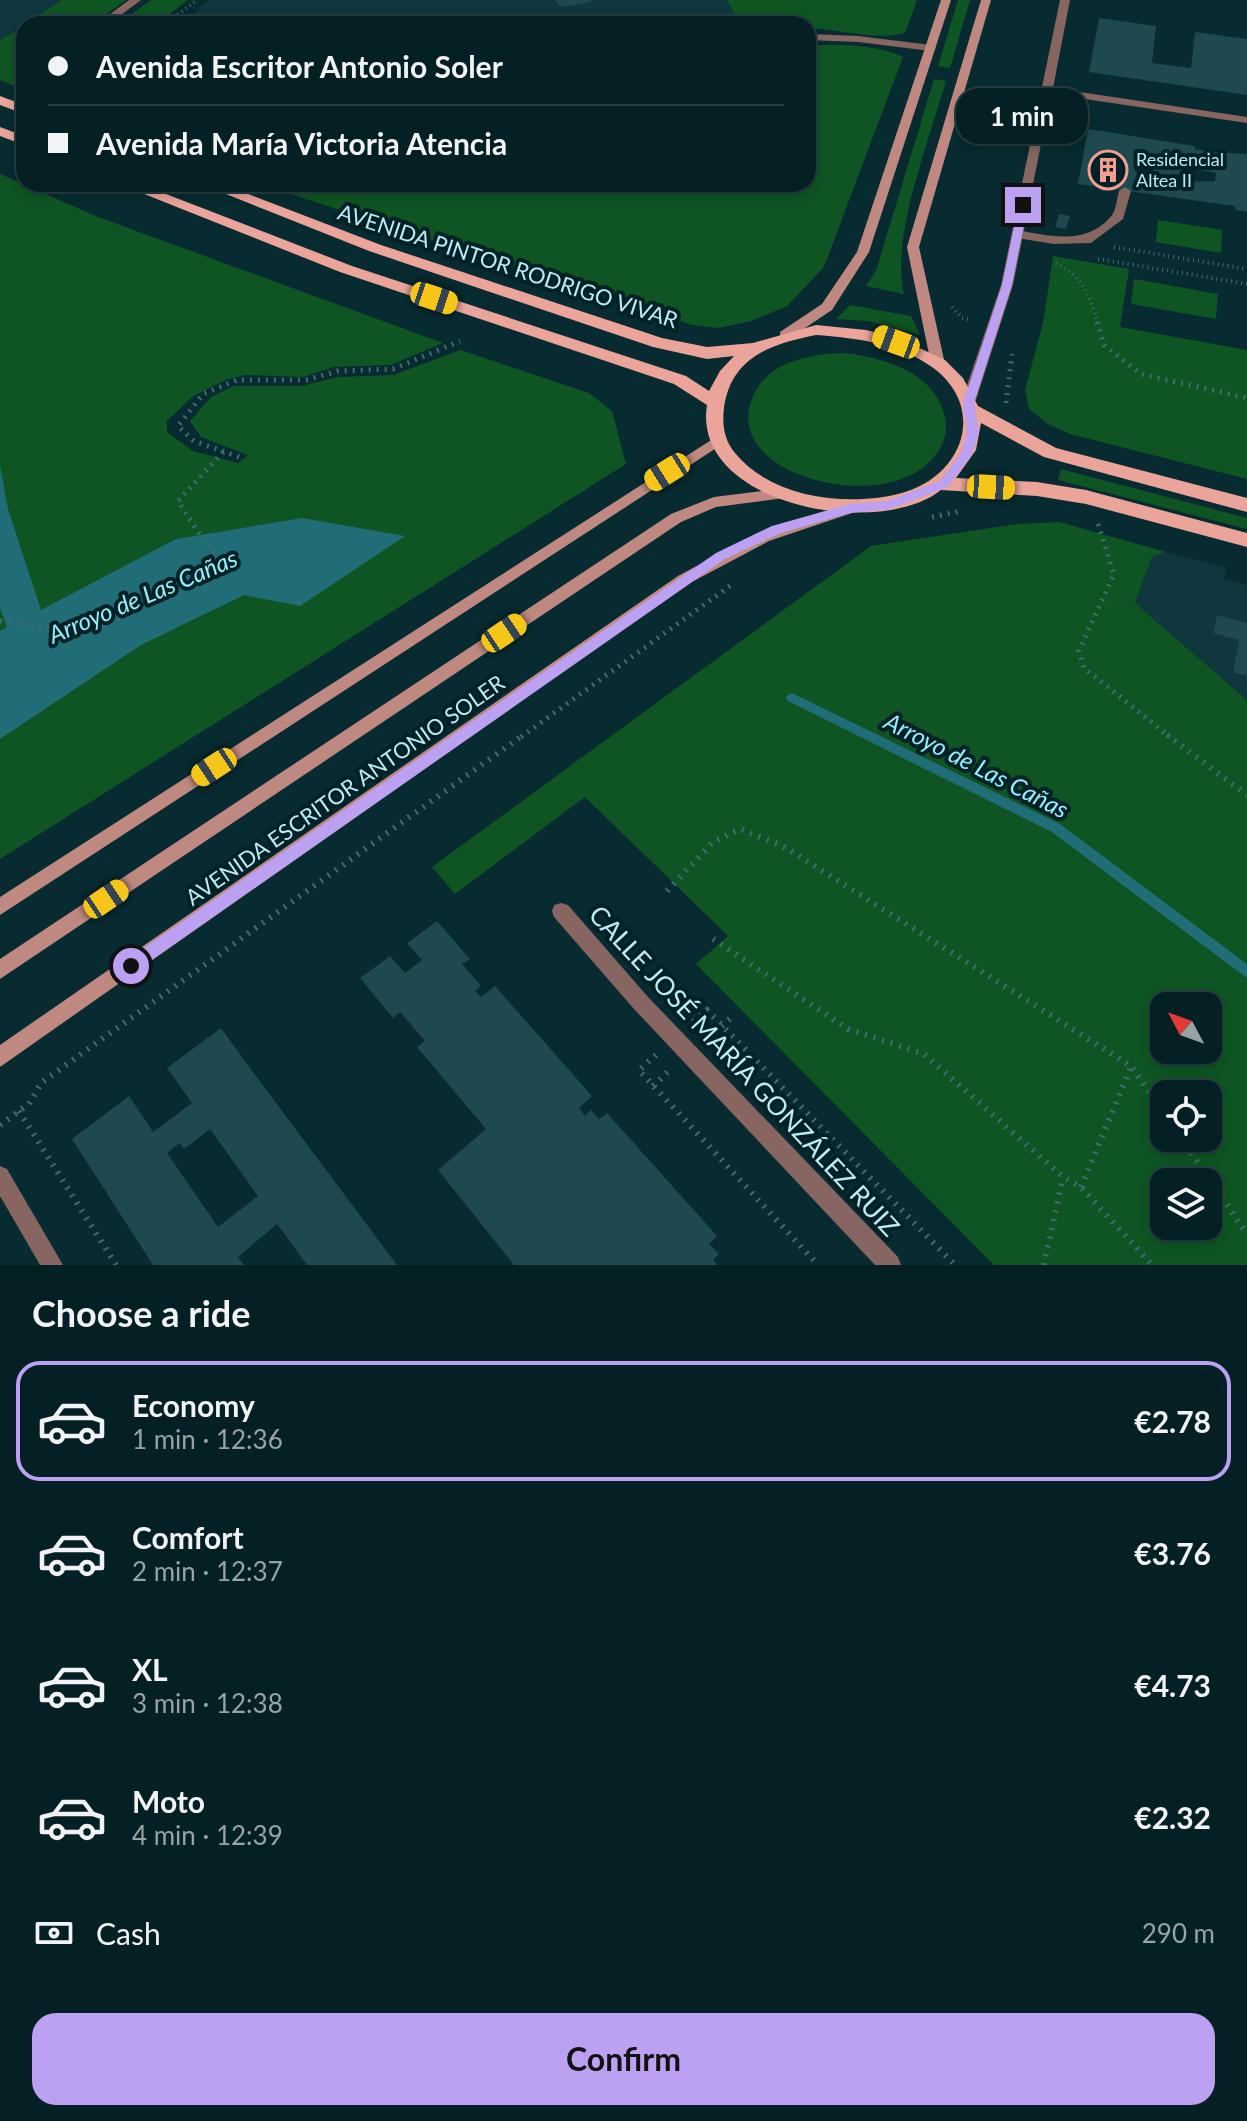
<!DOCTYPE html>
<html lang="en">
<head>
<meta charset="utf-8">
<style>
	body { margin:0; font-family:Lato,sans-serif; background:#132d31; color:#f1f3f6; height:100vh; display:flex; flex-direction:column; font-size:30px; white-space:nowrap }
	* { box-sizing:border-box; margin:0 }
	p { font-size:26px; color:#97a3a6 }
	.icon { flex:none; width:44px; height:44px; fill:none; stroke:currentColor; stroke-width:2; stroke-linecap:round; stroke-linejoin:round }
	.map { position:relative; height:1265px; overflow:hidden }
	.side { display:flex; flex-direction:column; background:#052024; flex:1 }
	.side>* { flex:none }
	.banner { position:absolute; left:16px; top:16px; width:800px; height:176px; border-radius:24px; box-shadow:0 4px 12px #0003,0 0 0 2px #263e41; display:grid; align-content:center; height:176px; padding:0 32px; background:#052024 }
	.needle { width:52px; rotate:311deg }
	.buttons { position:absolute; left:1150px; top:992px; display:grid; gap:16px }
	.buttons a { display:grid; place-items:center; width:72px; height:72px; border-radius:16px; background:#052024; box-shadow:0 4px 12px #0003,0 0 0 2px #263e41; font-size:40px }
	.end { position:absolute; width:36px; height:36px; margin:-18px; border:10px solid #bca0f2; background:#111; box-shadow:0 0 0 4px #111 }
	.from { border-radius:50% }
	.bubble { position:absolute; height:56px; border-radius:24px; background:#052024; box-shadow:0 4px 12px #0003,0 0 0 2px #263e41; font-size:26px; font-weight:700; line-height:56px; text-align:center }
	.car { position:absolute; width:24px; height:48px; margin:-24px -12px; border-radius:10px; box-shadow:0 0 6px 2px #0007; background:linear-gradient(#f5c518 24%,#345 0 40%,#f5c518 0 76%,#345 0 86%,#f5c518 0) }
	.banner b { display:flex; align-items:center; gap:28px; height:76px; font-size:30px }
	.banner b+b { border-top:2px solid #263e41 }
	.banner i { width:20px; height:20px; background:#f1f3f6 }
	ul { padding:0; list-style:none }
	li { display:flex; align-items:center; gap:24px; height:120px; margin:0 16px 12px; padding:0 16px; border:4px solid transparent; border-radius:24px }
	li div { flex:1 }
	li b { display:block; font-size:30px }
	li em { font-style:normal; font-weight:700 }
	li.selected { border-color:#bca0f2 }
	li>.icon { width:72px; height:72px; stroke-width:1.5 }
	h2 { padding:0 32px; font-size:36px; line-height:96px }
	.pay { display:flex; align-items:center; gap:20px; height:88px; padding:0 32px; font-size:30px }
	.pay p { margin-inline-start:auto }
	.button { display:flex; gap:16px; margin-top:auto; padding:16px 32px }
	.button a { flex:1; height:92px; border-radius:24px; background:#bca0f2; color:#111; font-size:32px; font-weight:700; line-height:92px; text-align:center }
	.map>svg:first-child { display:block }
	.built { fill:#0f373d }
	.green { fill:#0e5523; fill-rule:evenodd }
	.water { fill:#216d77 }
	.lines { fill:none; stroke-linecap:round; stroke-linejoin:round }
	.stream { fill:#216d77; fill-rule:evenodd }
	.building { fill:#1d494f; fill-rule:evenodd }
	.path-far2 { stroke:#426a6f; stroke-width:4; stroke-dasharray:1 4; stroke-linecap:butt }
	.path-far1 { stroke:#426a6f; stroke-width:5; stroke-dasharray:2 6; stroke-linecap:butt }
	.path { stroke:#426a6f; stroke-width:6; stroke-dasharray:2 7; stroke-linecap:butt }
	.lane { fill:#876560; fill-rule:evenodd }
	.street { fill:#876560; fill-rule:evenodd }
	.secondary { fill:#bf8981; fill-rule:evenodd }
	.primary { fill:#eaa49a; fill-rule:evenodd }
	.route { fill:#bca0f2 }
	.labels { text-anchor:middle; stroke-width:8; stroke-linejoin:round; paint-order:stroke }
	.far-poi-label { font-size:18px; fill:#bcecf3; stroke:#002126; text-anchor:start }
	.street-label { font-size:22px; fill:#bcecf3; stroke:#002126 }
	.water-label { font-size:24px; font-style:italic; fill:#93f0ff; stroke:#002126 }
	.near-street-label { font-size:26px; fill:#bcecf3; stroke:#002126 }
</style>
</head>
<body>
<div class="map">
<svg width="1247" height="1265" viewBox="0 0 1247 1265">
	<rect width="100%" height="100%" fill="#072b30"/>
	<g class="built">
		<path d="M0 0H62L0 40Z"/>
		<path d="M209 0H727L740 24H181Z"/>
		<path d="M1166 552 1226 567 1224 579 1247 585V700L1135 603 1152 557Z"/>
	</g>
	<g class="green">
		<path d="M62 0H126L93 24H25Z"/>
		<path d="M151 0H188L156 24H118Z"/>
		<path d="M727 0H917L905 33C878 41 838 29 808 28V24H740Z"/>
		<path d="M958 0H970L950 68 938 66Z"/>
		<path d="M13 32 24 35V90L0 80V40Z"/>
		<path d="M808 45C839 45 874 43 903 57L824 267 787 306 751 321 719 328 692 325 260 184H808Z"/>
		<path d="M934 79 946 81C930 138 890 238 904 294L866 286 876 271Z"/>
		<path d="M0 174 98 217 443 343 391 365 334 367 303 377 245 375 228 379 193 396 167 421V432L193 451 238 463 248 455 201 437 190 421 211 397 234 386H302L337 377 393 375 461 350 589 393 612 411 626 464 0 859Z"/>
		<path d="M1158 220 1222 230 1221 253 1156 242Z"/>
		<path d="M1053 256 1129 269 1120 327 1247 350V479L1070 434 1048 424 1029 409 1025 390 1043 323Z"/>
		<path d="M1134 279 1218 294 1216 319 1131 304Z"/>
		<path d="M850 305 911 316 920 335 868 321 836 319Z"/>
		<path d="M845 353C883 358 932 371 944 413 949 430 945 444 933 458 884 518 712 474 755 392 772 360 812 354 845 353Z"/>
		<path d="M1061 469 1247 518V529L1058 480Z"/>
		<path d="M1059 522 1166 552 1152 557 1135 603 1247 700V1265H994L696 964 728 936 585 797 455 894 432 867 871 546 1017 524ZM1164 1006H1208V1050H1164ZM1164 1094H1208V1138H1164ZM1164 1182H1208V1226H1164Z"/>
	</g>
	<path class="water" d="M0 466 8 509 41 610 176 539 302 518 405 536 300 606 244 595 141 645 0 739V631L7 627 0 608Z"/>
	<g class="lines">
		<path class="stream" d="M792 693 1060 824 1247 964V978L1052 832 788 701 786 698 788 695Z"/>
	</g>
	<g class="building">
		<path d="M555 0H591V2L560 7Z"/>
		<path d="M1099 18 1156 26 1152 63 1191 68 1195 32 1247 39V95L1089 72Z"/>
		<path d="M1088 129 1195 146V149L1212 152 1247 154V212L1235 210V206L1078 184ZM1136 160 1153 163 1149 166 1153 169 1152 177 1135 172ZM1182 167 1216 173 1215 181 1181 182V179L1175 178 1176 174 1181 175Z"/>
		<path d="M1059 214 1070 216 1066 229 1055 227Z"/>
		<path d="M1217 615 1247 623V676L1233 672 1239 640 1213 633Z"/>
		<path d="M437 921 470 959 462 964 481 986 475 991 481 997 495 986 592 1096 579 1108 585 1116 591 1110 599 1119 607 1113 717 1236 709 1244 719 1254 713 1260 717 1265H514L438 1170 486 1129 417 1047 425 1041 400 1012 393 1018 360 978 390 956 405 973 422 960 407 943Z"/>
		<path d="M221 1028 247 1064 397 1265H307L277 1224 238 1257 244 1265H153L72 1139 129 1096 153 1132 192 1103 167 1068ZM210 1129 258 1196 218 1227 167 1153 180 1143 184 1149Z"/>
	</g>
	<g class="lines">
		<g class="path-far2">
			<path d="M166 24 197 0"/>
			<path d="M1114 247 1247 269"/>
			<path d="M1098 259 1247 284"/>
			<path d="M1056 263C1083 277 1090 296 1098 324"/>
			<path d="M952 307 962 318 972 320"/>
		</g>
		<g class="path-far1">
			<path d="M1097 322 1104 345 1141 374 1247 398"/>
			<path d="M1006 403 1012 354"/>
			<path d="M239 457 194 441 178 426 203 394 237 380H306L338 371 393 369 460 341"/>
			<path d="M932 517 962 511"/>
			<path d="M1098 524 1114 574 1079 651 1084 668 1170 737"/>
			<path d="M0 621 72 632 109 624 163 596 214 578 222 560 205 543 178 501 224 451"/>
			<path d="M521 737 734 583"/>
		</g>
		<g class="path">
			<path d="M1167 735 1247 795"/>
			<path d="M667 891 713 842 740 829 783 846 1131 1066 1164 1114"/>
			<path d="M713 939 848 1029 924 1054 1063 1177 1081 1187 1152 1265"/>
			<path d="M693 1022 707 1010 955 1265"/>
			<path d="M708 1038 733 1016"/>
			<path d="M656 1055 639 1070 818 1265"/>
			<path d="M653 1086 670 1070"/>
			<path d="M19 1111 116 1265"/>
			<path d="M0 1125 29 1104 41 1083 523 735"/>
			<path d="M1181 1138 1247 1234"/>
			<path d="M1081 1187 1131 1067"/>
			<path d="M1044 1265 1063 1177"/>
		</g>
		<path class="lane" d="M1125 187 1131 191 1123 219 1091 243 1054 244 1017 238 1011 234 1017 230C1050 236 1088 246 1112 215 1116 210 1117 198 1119 191Z"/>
		<g class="street">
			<path d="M129 0H141L109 24H97Z"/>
			<path d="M1060 0H1070L1053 88 1247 117V123L1051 94 1013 285 975 403 968 408 961 403 1001 285Z"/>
			<path d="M808 34 858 36 931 45 936 48 931 51 858 42 808 40Z"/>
			<path d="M561 903 568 905 648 997 898 1257 901 1265H875L634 1009 554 917 552 911 554 905Z"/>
			<path d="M0 1166 7 1169 63 1265H40L0 1196Z"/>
		</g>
		<g class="secondary">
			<path d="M941 0H951L869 252 832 310 790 338H780V332L822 304 857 252Z"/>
			<path d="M981 0H991L919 247 945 364 938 368 931 364 907 247Z"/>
			<path d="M719 435 724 437 726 440 724 443 0 915V897Z"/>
			<path d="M779 489 786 494 784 498 716 507 681 522 0 979V959L671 514 714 497Z"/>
			<path d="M850 503 857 508 855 512 769 541 688 584 0 1067V1045L678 576 758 533Z"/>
		</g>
		<g class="primary">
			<path d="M0 96 24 105V114L0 105Z"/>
			<path d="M0 127 24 136V145L0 136Z"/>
			<path d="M119 184H140L352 266 686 376 709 391 720 371 734 356 707 359 653 347 369 251 201 184H222L381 245 662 338 707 347 753 343 816 325 866 330 898 338 945 360 963 378 978 406 1056 448 1247 498V512L1044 457 981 423 976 450 956 478 1037 482 1086 490 1247 533V547L1086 504 1037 496 941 490C879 540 691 505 707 405L674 384 340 272ZM816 335C856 338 898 343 932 367 987 407 964 474 905 492 852 508 772 499 735 453 724 440 722 424 724 408 731 357 771 344 816 335Z"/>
		</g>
	</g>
	<path class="route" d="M1019 203 1028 205 1012 285 974 403 979 432 972 454 948 487 890 509 850 513 781 533 725 559 136 971H125V961L716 553 772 526 850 504 888 501 940 481 961 453 967 432 963 403 1002 285Z"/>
	<defs>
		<g id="building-ring" transform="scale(2)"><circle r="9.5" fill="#002126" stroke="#f59c90" stroke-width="1.5"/><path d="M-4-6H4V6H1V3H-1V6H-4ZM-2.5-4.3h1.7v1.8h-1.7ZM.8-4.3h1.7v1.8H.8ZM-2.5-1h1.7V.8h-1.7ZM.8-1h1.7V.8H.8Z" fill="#f59c90"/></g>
	</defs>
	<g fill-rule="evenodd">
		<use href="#building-ring" x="1108" y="170"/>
	</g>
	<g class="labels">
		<g class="far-poi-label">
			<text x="1136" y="166">Residencial<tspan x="1136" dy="21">Altea II</tspan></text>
		</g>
		<g class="street-label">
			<text transform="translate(508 266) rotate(18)" y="8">AVENIDA PINTOR RODRIGO VIVAR</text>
			<text transform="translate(345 790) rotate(-35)" y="8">AVENIDA ESCRITOR ANTONIO SOLER</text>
		</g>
		<g class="water-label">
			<text transform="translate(143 597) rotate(-23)" y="8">Arroyo de Las Cañas</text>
			<text transform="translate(976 766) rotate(27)" y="8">Arroyo de Las Cañas</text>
		</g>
		<g class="near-street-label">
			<text transform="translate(744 1071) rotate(47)" y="9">CALLE JOSÉ MARÍA GONZÁLEZ RUIZ</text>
		</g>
	</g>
</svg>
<div class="buttons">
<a><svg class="needle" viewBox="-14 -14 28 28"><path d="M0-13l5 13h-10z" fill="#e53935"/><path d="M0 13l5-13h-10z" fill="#97a3a6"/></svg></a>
<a><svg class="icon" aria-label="locate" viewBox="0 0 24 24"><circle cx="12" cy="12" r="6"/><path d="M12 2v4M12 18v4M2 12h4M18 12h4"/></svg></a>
<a><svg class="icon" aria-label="layers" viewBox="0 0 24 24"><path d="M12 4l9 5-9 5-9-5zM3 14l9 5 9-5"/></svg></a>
</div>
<i class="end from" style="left:131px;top:966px"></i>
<i class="end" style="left:1023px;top:205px"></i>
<div class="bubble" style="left:956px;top:88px;width:132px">1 min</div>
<i class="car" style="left:434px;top:298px;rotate:108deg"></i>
<i class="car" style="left:896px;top:342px;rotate:290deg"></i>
<i class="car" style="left:667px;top:472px;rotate:238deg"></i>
<i class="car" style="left:991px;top:487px;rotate:93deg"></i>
<i class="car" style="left:504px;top:633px;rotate:56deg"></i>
<i class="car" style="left:214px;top:767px;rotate:237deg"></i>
<i class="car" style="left:106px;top:899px;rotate:56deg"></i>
<div class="banner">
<b><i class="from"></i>Avenida Escritor Antonio Soler</b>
<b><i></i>Avenida María Victoria Atencia</b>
</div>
</div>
<section class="side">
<h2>Choose a ride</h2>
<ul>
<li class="selected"><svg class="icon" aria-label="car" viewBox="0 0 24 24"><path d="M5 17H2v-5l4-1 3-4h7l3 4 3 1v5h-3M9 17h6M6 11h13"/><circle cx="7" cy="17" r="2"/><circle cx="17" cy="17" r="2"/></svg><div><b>Economy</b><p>1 min · 12:36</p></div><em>€2.78</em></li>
<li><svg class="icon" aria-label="car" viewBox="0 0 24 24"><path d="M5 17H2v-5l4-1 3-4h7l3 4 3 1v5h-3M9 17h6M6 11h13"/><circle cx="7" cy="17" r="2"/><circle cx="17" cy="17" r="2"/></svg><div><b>Comfort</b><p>2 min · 12:37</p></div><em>€3.76</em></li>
<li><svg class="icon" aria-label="car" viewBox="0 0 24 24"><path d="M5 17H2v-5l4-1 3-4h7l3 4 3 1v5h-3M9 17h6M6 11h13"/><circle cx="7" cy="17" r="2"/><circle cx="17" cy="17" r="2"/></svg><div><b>XL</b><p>3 min · 12:38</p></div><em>€4.73</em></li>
<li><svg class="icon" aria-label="car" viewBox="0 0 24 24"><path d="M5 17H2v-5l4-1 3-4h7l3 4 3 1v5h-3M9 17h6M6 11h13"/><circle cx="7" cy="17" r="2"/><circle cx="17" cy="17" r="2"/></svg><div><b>Moto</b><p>4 min · 12:39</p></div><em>€2.32</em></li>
</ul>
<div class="pay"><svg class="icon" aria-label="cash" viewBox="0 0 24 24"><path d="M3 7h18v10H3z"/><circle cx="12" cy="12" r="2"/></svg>Cash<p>290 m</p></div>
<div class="button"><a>Confirm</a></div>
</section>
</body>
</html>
